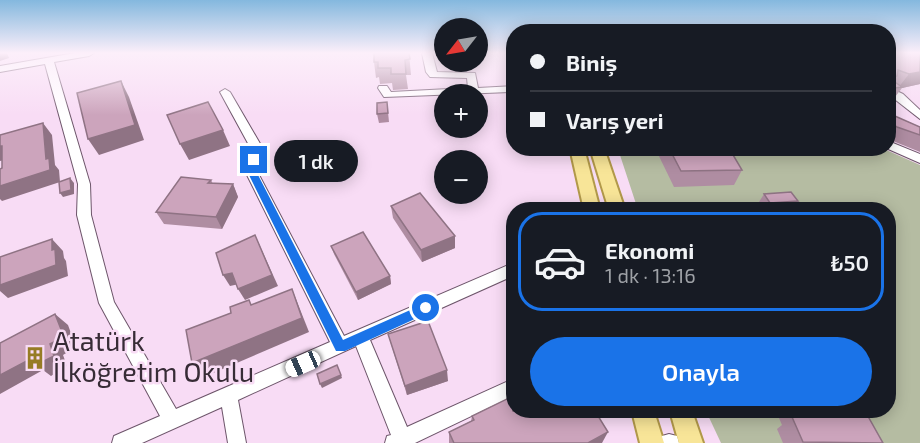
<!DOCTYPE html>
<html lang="tr">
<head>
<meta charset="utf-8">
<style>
	body { margin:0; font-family:"Exo 2",sans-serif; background:#20242c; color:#f1f3f6; height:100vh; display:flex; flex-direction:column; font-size:22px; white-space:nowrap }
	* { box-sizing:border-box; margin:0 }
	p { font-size:20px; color:#9ea1a6 }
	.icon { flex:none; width:33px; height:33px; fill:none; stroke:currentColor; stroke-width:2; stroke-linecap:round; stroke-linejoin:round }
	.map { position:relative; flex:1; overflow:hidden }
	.side { position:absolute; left:506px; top:202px; width:390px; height:216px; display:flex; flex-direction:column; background:#171b24; border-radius:24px; box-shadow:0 3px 15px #0003 }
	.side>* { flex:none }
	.hud { position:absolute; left:506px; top:24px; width:390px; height:132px; border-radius:24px; box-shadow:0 3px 15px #0003; display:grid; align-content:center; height:132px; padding:0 24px; background:#171b24 }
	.needle { width:39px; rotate:239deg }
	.tools { position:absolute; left:434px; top:18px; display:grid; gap:12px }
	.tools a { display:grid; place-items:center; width:54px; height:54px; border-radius:50%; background:#171b24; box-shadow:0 3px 15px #0003; font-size:30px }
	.end { position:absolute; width:27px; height:27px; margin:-14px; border:8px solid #1a73e8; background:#fff; box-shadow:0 0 0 3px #fff }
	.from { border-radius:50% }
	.bubble { position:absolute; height:42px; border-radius:21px; background:#171b24; box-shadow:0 3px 15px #0003; font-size:20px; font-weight:600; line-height:42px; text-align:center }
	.car { position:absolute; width:18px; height:36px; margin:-18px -9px; border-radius:8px; box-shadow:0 0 4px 2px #0007; background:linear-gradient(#fff 24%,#345 0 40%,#fff 0 76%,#345 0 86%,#fff 0) }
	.hud b { display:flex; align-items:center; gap:21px; height:57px; font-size:22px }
	.hud b+b { border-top:2px solid #363941 }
	.hud i { width:15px; height:15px; background:#f1f3f6 }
	ul { padding:10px 0 0; list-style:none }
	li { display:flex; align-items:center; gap:18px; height:99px; margin:0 12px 9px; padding:0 12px; border:3px solid #363941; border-radius:24px }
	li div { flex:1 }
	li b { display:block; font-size:22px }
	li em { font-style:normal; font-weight:600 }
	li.active { border-color:#1a73e8 }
	li>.icon { width:54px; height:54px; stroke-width:1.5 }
	.button { display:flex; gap:12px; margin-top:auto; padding:12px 24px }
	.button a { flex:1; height:69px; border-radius:36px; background:#1a73e8; color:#fff; font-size:24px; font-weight:600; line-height:69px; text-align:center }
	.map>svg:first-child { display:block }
	.green { fill:#b5bca2 }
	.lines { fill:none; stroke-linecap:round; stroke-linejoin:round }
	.minor-casing { stroke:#6d556a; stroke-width:2 }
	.major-casing { stroke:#b2994a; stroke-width:4 }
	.minor { fill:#fff; fill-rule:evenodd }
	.major { fill:#f8e598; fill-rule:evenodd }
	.wall { fill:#af8da2 }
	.shaded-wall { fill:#8f7384 }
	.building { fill:#cca4bc; stroke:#8f7384; stroke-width:1.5 }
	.route { fill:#1a73e8 }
	.labels { text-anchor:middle; stroke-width:5; stroke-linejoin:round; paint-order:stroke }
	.near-poi-label { font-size:27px; fill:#372c36; stroke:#f8dcf5; text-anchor:start }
</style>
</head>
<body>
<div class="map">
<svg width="920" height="443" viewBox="0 0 920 443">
	<rect width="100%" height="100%" fill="#f8dcf5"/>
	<path class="green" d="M618 149H884L920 165V443H721L706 411H888V210H638Z"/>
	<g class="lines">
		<g class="minor-casing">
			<g id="minor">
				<path d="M75 53H94L89 56 54 62 90 184 91 215 114 302 176 409 330 342 246 173 250 147 220 92 225 89 230 92 262 147 258 173 344 336 513 263V276L370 340 407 427 513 379V396L415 443H385L387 436 391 435 356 346 238 400 246 443H228L222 407 142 443H112L114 436 160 416 99 303 77 215 78 184 45 64 0 72V66Z"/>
				<path d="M422 53H432L437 72 475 73 478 88 513 86V92L384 97 378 88 379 86H387L391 92 468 88 467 78 430 77 426 72Z"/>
				<path d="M888 87 903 94 920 110V119L888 94Z"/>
				<path d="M888 141 920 154V163L886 148H888Z"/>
				<path d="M669 434 677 436 679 443H660L662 436Z"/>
			</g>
		</g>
		<g class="major-casing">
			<g id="major">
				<path d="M570 148H584L600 210H584Z"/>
				<path d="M590 148H604L625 210H609Z"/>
				<path d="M632 411H654L664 443H640Z"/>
				<path d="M670 411H692L703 443H679Z"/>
			</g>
		</g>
		<use href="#minor" class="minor"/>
		<use href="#major" class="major"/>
	</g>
	<g class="wall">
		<path d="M409 53 411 75H406L408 89 393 90 392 83 380 84 379 77 376 78 374 62Z"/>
		<path d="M888 53H920V84L902 88 891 102 888 103Z"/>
		<path d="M452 62H468V63L453 64Z"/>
		<path d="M387 102 389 122 379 123 377 114Z"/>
		<path d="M888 113 920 127V152L888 139Z"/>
		<path d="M655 148H729L742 170 734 185 674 187Z"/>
		<path d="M211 180 213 184H233L238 197 222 229 164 224 156 212Z"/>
		<path d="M764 194 798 201 792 209 764 210 759 202Z"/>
		<path d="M391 206 455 236V248L422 262 393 218Z"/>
		<path d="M331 246 390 276 391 284 358 300 334 254Z"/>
		<path d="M388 334 448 381 407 395 391 344Z"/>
		<path d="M513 411 602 443H449V432L471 421 472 416Z"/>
		<path d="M776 411H865L883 443H783L777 429 782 425Z"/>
	</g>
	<g class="shaded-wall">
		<path d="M0 53H7L9 58 0 61Z"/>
		<path d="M920 72V84L902 88H898L909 74Z"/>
		<path d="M121 81 129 97 144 140 99 155 88 139Z"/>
		<path d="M43 123 52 135 55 165 59 170 60 182 2 201 0 199V186L46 159Z"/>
		<path d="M223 130 230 146 189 160 180 144Z"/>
		<path d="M0 146H2L13 158 0 161Z"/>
		<path d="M70 178 74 183V194L63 197 60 193Z"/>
		<path d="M233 184 238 197 222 229 216 217Z"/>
		<path d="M255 235 278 286 245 300 238 289Z"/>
		<path d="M455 236V248L422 262 421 250Z"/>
		<path d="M52 239 63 251 64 258 66 261 68 276 8 298 0 291V285L52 250Z"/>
		<path d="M232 273 239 284 230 286 223 275Z"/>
		<path d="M390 276 391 284 358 300 356 292Z"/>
		<path d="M292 289 309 332 204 377 192 363Z"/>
		<path d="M55 314 68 325 76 347 63 355 67 366 51 376 43 370 0 394V375Z"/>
		<path d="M447 370 448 381 407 395 405 386Z"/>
		<path d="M341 375 342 378 322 388 320 384Z"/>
		<path d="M608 432 602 443H588Z"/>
	</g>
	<g class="building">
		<path d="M374 53H409L410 59 405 60 406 74H391V68H378V62H374Z"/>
		<path d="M888 53H920V72L909 74 898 70 897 76 889 78 902 87 888 89V61H890L888 60Z"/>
		<path d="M121 81 135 125 88 139 77 93Z"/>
		<path d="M208 102 223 130 180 144 167 115Z"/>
		<path d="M387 102 388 113 377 114V103Z"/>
		<path d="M888 113 920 127V135L897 127 888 122Z"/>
		<path d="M43 123 46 159 49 158 50 170 0 186V169L2 168V146H0V135Z"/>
		<path d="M669 148H729L742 170 681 171Z"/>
		<path d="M181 177 211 180 208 183 233 184 216 217 156 212Z"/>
		<path d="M70 178 71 190 60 193 59 182Z"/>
		<path d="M791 192 798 201 770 203 764 194Z"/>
		<path d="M420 193 455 236 421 250 391 206Z"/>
		<path d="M363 232 390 276 356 292 331 246Z"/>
		<path d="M255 235 272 275 238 289 232 273 223 275 216 253Z"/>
		<path d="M52 239V250L55 249 56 265 0 285V257Z"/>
		<path d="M292 289 302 318 192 363 186 330 231 313 230 307 249 300 251 305Z"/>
		<path d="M55 314 64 337 50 344 54 356 36 365 34 357 0 375V343Z"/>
		<path d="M428 321 447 370 405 386 388 334Z"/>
		<path d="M337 365 341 375 320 384 317 374Z"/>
		<path d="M513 396V411H595L608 432 588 443H454L449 432 474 420 472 416Z"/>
		<path d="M797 411H865L883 443 803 442 792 417H800Z"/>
	</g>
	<linearGradient id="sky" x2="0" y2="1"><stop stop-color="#84b8de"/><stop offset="0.46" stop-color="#fceffa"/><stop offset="1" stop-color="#fceffa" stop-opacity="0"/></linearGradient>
	<rect width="920" height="115" fill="url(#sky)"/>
	<path class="route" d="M251 158 259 160 257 173 343 340 426 303 432 308 430 312 345 351H336L248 173Z"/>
	<defs>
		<g id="building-bare" transform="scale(1.8)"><path d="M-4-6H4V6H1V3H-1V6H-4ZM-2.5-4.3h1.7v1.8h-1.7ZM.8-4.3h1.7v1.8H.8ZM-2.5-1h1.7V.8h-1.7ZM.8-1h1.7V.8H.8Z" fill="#967c24" stroke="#f8dcf5" stroke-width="2.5" paint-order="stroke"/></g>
	</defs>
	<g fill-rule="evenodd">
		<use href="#building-bare" x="35" y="358"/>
	</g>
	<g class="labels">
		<g class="near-poi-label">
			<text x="53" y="351">Atatürk<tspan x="53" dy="31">İlköğretim Okulu</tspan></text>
		</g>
	</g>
</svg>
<div class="tools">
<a><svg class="needle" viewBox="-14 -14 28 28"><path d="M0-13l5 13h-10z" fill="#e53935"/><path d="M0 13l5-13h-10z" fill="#9ea1a6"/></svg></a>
<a>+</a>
<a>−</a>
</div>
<i class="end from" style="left:426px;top:308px"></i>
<i class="end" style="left:254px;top:160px"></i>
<div class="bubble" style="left:274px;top:140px;width:84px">1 dk</div>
<i class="car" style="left:303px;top:364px;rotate:246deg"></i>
<div class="hud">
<b><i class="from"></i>Biniş</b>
<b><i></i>Varış yeri</b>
</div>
<section class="side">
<ul>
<li class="active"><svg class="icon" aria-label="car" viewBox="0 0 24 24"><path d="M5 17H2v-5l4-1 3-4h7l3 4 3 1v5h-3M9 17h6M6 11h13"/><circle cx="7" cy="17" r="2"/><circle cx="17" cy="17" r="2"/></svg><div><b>Ekonomi</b><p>1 dk · 13:16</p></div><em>₺50</em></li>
</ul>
<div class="button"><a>Onayla</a></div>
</section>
</div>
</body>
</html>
